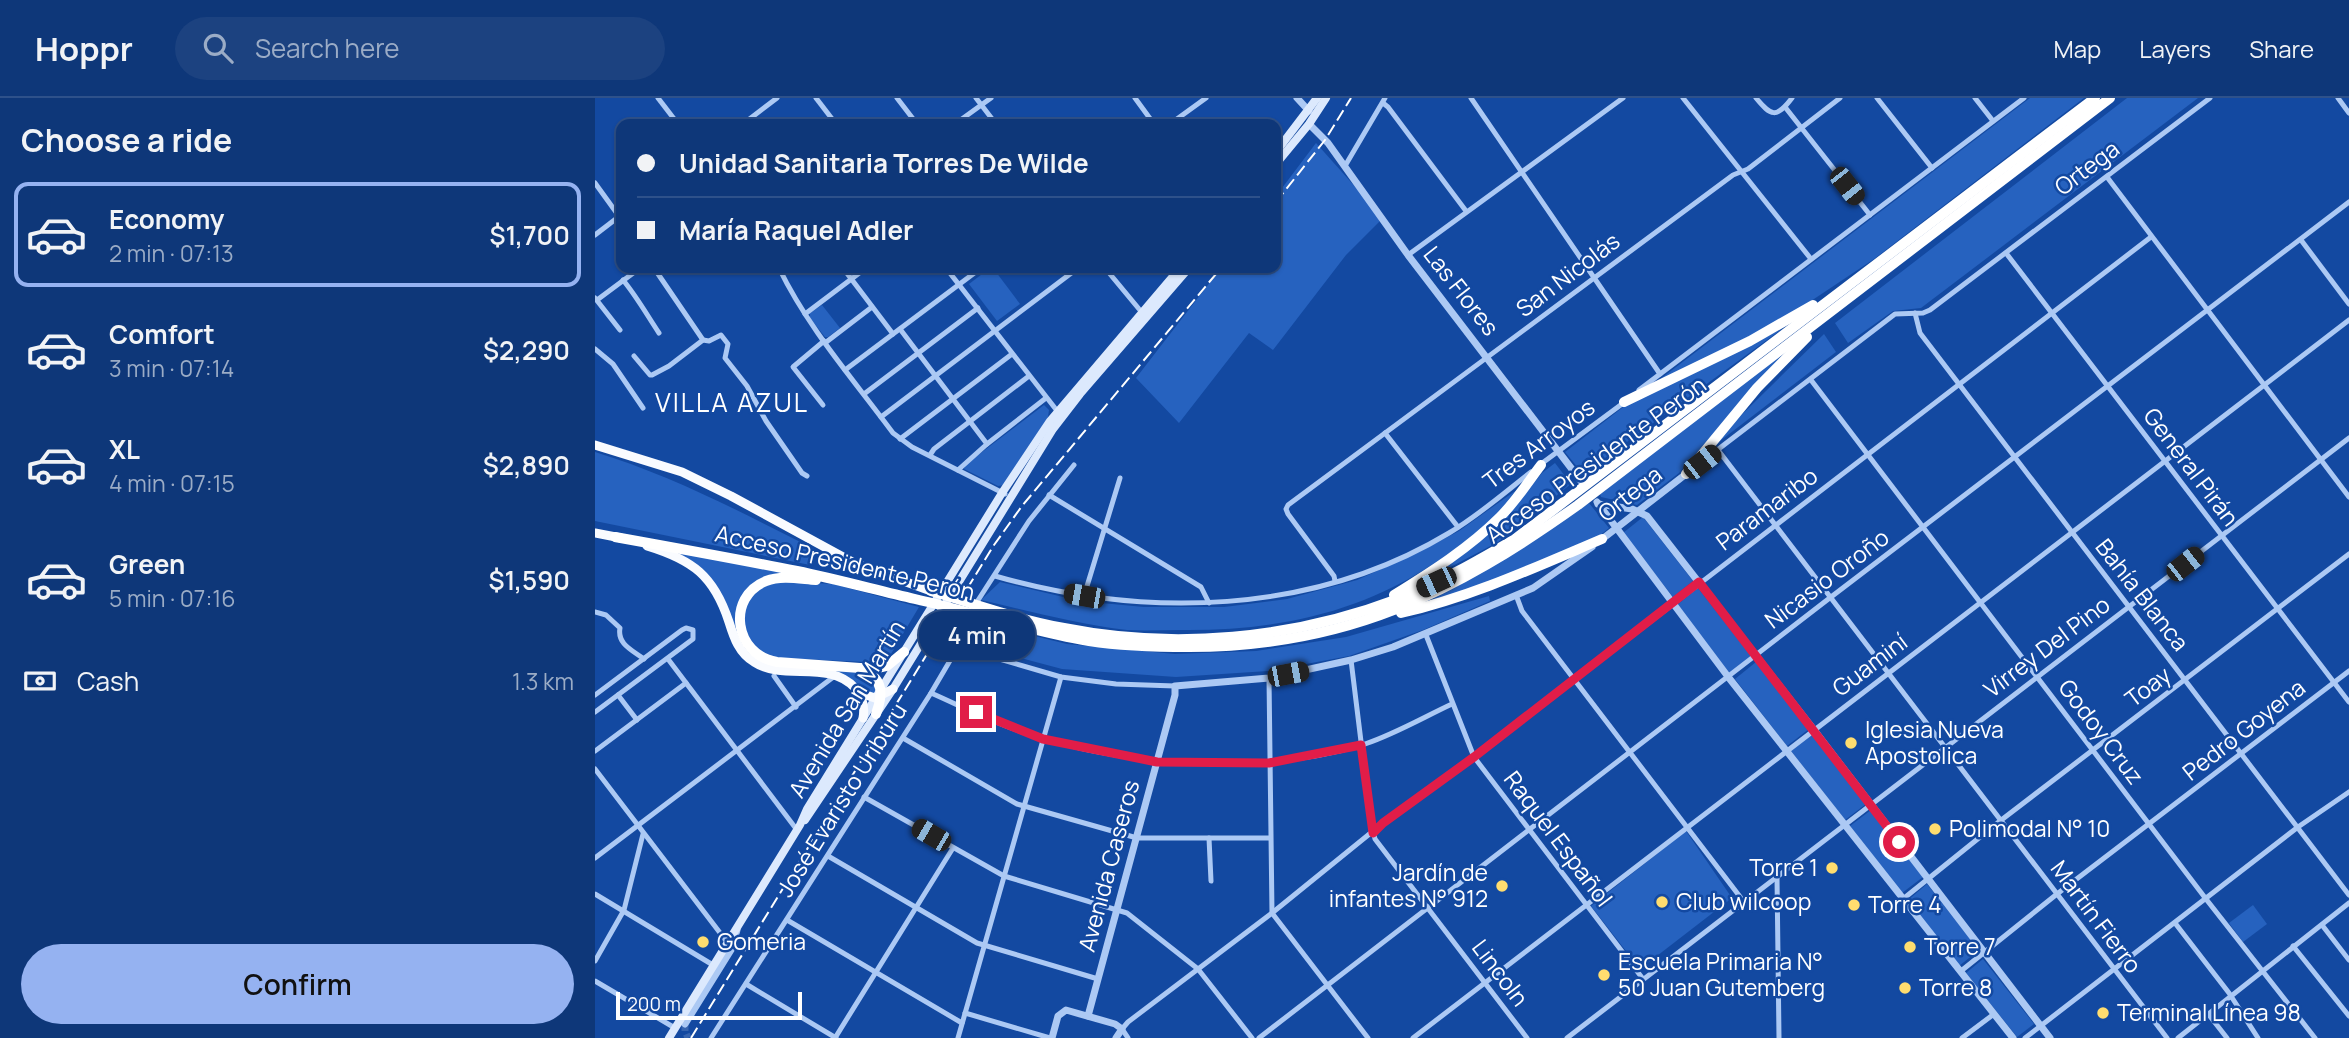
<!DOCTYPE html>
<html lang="en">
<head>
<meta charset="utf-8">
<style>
	body { margin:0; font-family:Manrope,sans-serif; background:#1c4280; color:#f1f3f6; height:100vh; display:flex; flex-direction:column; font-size:26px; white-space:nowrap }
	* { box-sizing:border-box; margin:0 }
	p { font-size:23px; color:#9bacc6 }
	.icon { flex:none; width:38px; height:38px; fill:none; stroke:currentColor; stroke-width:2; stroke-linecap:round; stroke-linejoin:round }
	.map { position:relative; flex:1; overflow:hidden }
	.sheet { display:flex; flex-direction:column; background:#0e3779; width:595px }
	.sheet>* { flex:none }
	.hud { position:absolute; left:21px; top:21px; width:665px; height:154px; border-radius:14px; box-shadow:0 2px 5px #0004,0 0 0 2px #2e518a; display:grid; align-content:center; height:154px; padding:0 21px; background:#0e3779 }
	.scale { position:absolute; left:21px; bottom:18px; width:186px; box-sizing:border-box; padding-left:7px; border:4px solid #fff; border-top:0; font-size:19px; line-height:24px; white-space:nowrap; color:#fff; -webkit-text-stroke:5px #1349a1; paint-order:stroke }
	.end { position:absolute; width:32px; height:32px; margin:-16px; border:9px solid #e11d48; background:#fff; box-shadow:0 0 0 4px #fff }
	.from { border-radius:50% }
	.bubble { position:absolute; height:49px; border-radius:24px; background:#0e3779; box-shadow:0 2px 5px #0004,0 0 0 2px #2e518a; font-size:23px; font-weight:600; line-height:49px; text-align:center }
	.car { position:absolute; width:21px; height:42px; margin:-21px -10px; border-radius:9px; box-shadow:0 0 5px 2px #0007; background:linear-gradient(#222 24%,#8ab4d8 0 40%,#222 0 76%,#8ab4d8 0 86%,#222 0) }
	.hud b { display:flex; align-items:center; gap:24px; height:66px; font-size:26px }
	.hud b+b { border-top:2px solid #2e518a }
	.hud i { width:18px; height:18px; background:#f1f3f6 }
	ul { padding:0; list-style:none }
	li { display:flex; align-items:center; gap:21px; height:105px; margin:0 14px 10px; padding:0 7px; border:4px solid transparent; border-radius:14px }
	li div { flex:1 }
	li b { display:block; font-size:26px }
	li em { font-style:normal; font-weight:600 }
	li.on { border-color:#95b2f1 }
	li>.icon { width:63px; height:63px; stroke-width:1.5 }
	h2 { padding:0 21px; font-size:32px; line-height:84px }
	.pay { display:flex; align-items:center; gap:18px; height:77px; padding:0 21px; font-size:26px }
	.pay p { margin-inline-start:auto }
	.primary-button { display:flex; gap:14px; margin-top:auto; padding:14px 21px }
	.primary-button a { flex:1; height:80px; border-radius:42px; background:#95b2f1; color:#111; font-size:28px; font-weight:600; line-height:80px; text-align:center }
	header { display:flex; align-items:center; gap:42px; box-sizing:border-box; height:98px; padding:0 35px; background:#0e3779; border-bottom:2px solid #2e518a }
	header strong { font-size:33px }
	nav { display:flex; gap:38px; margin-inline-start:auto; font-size:24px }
	.search { width:490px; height:63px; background:#1c4280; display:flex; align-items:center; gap:18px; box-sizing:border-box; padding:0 24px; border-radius:38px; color:#9bacc6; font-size:26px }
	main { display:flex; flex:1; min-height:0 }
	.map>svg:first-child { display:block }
	.green { fill:#2662bf }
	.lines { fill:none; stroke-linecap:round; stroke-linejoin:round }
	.tertiary-tunnel { stroke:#3664af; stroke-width:7; stroke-dasharray:7 3.5; stroke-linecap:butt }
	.minor { stroke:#acc9f4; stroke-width:5 }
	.tertiary { stroke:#acc9f4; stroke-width:7 }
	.secondary { stroke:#dce9fd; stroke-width:8 }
	.primary { stroke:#f9fbff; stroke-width:9 }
	.motorway { stroke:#fff; stroke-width:10 }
	.rail { stroke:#fff; stroke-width:2; stroke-dasharray:12 5; stroke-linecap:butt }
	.route { stroke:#e11d48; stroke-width:9 }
	.poi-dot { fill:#ffdd6f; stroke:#1349a1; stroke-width:2.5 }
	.labels { text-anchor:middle; stroke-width:5; stroke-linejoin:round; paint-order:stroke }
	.street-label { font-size:23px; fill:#fff; stroke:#1349a1 }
	.poi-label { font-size:23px; fill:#fff; stroke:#1349a1; text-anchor:start }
	.quarter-label { font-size:26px; letter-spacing:2px; fill:#fff; stroke:#1349a1 }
</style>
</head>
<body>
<header>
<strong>Hoppr</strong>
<div class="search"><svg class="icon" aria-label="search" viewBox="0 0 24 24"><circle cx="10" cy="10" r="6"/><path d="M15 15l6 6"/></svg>Search here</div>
<nav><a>Map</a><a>Layers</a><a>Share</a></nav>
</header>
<main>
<section class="sheet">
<h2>Choose a ride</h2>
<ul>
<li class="on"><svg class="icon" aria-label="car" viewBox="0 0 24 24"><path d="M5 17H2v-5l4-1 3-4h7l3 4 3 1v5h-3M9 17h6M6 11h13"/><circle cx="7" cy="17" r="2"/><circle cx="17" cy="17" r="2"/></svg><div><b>Economy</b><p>2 min · 07:13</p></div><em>$1,700</em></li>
<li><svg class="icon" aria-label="car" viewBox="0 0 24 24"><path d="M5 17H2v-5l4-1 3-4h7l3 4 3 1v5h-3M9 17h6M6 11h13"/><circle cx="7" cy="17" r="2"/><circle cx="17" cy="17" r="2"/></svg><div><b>Comfort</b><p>3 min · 07:14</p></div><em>$2,290</em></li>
<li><svg class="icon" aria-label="car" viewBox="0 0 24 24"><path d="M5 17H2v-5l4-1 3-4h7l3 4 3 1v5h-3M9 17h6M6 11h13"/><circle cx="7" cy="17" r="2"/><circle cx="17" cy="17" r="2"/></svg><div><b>XL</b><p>4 min · 07:15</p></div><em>$2,890</em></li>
<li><svg class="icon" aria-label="car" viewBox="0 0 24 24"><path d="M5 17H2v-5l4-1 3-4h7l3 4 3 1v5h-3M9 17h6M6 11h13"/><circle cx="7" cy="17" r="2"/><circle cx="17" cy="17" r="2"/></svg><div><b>Green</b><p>5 min · 07:16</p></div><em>$1,590</em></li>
</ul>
<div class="pay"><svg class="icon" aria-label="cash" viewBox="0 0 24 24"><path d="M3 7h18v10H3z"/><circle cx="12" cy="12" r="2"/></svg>Cash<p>1.3 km</p></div>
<div class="primary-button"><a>Confirm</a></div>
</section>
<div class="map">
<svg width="1754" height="940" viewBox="0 0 1754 940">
	<rect width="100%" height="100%" fill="#1349a1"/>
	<g class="green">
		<path d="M1435 0H1489L1279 161 1204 211 1182 225 1060 285Z"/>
		<path d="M1532 0H1603L1326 210 1298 213 1253 245 1240 225Z"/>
		<path d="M721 45 788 120 751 157 678 252 654 235 584 325 541 280 626 170H681V98Z"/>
		<path d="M395 170H398L425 206 402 223 374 186Z"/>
		<path d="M227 207 245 230 233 239H230L215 220V215Z"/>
		<path d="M1187 231 988 376 970 354 1036 303Z"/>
		<path d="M1229 236 1241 254 1125 343V338Z"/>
		<path d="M1197 245 1084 375 1042 407 1006 399 1005 396Z"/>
		<path d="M449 307 454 312 453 319 410 387 403 388 369 371 370 367Z"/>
		<path d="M0 354C78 378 148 415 221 452L215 467 0 423Z"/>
		<path d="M960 365 976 386 903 444 831 482 916 413 947 375Z"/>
		<path d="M920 393C899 424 869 446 838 466 761 517 676 533 585 532 567 532 549 533 532 532 483 526 434 513 386 502L405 484 485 503 549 509H629L692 501 762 482 824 454 864 433Z"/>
		<path d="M994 405 1014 430 998 443 882 490 835 503 906 463Z"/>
		<path d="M1048 419 1098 483 1078 499 1028 435Z"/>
		<path d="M82 453 197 476C186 479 172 476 161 484 136 502 137 548 166 562 187 571 234 570 257 571 269 575 277 579 283 590L278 598C263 596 258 579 243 575 218 567 188 577 163 564 126 545 142 481 82 456Z"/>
		<path d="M200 484 238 486 324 509 293 561 272 564 181 560C171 557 160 552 154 543 140 522 154 490 177 485 184 483 193 484 200 484Z"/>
		<path d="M1103 490 1156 558 1134 575 1082 507Z"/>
		<path d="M894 498 895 503 828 532 754 558 673 573 581 579 467 571 373 546 374 522 472 546 580 556 661 553 751 539Z"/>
		<path d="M1161 564 1214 631 1192 648 1140 581Z"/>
		<path d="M1217 637 1271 706 1250 722 1196 653Z"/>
		<path d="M1276 712 1328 779 1307 795 1255 728Z"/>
		<path d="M1091 733 1137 800 1045 871 996 808Z"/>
		<path d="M1332 786 1384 852 1364 868 1312 803Z"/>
		<path d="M1658 807 1672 826 1648 844 1634 825Z"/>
		<path d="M1388 861 1439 926 1422 939 1371 875Z"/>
	</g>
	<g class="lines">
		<path class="tertiary-tunnel" d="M90 926V933L93 940"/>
		<g class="minor">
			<path d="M63 0 83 26"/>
			<path d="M221 0 241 26"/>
			<path d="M302 0 322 26"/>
			<path d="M381 0 401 26"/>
			<path d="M540 0 559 26"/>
			<path d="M876 0 1065 276"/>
			<path d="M1088 0 1216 161"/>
			<path d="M1161 0C1176 18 1181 21 1197 0"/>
			<path d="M1282 0 1337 70"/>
			<path d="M1380 0 1398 23"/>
			<path d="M1743 0 1754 15"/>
			<path d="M788 5 793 9 871 113"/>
			<path d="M1190 9 1275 117"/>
			<path d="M148 26 182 0"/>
			<path d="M360 26 396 0"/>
			<path d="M575 26 611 0"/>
			<path d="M750 68 790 0"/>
			<path d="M1512 79 1754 399"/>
			<path d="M0 85 26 121"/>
			<path d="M0 137 26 117"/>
			<path d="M1706 142 1754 206"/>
			<path d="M1411 155 1754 604"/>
			<path d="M813 157 1028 0"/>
			<path d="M59 170 108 242"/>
			<path d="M184 170C213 230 258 281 298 335L317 349 410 396"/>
			<path d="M248 170 298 236"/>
			<path d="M351 170 463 314"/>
			<path d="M510 170 549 217"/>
			<path d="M28 182C42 199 52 217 64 235"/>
			<path d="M0 200 25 232"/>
			<path d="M2 202 45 170"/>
			<path d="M1320 215 1325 235 1754 797"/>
			<path d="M210 216 271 170"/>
			<path d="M305 231 392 346"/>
			<path d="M230 245 277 209"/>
			<path d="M0 251 18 266 48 310"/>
			<path d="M39 258 55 277H57L74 268 108 242 114 243 126 237 133 246 130 260 152 288 171 323 207 375 212 378"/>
			<path d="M250 272 386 170"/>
			<path d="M1216 282 1611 801 1720 940"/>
			<path d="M1044 292 1429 0"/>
			<path d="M269 296 383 210"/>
			<path d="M228 307 198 269 229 243"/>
			<path d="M286 319 483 170"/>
			<path d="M790 335 863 429"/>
			<path d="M305 341 417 256"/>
			<path d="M1123 352 1572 940"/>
			<path d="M335 357 339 351 434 278"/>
			<path d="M946 366 1031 303"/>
			<path d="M1104 366 1300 216 1328 215 1335 212 1615 0"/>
			<path d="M363 372 392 346 451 300"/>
			<path d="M454 397 606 489 614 505"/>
			<path d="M400 478C550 521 718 517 854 435 883 418 909 395 936 374"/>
			<path d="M740 483 739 478 693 416 691 411 693 407 1138 77 1153 71 1245 0"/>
			<path d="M921 497 927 513 1149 804"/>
			<path d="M489 498 525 380"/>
			<path d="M380 507 434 423 479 367"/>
			<path d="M0 514 11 517 25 530C22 546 37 552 49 561"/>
			<path d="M831 537 879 659 1048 881"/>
			<path d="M363 549 466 579 521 586 580 588"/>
			<path d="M73 561 202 732"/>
			<path d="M756 562 776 725 780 741 932 940"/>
			<path d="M179 578 201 609"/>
			<path d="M674 580 677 815 773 940"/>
			<path d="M336 595C368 609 400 626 434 636 535 669 668 677 770 646 800 636 829 619 857 606"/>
			<path d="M0 597 87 532 91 530 98 532V541L0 614"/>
			<path d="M23 597 42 622"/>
			<path d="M308 640 422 706 542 740H675"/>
			<path d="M0 653 91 585"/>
			<path d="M0 671 132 844"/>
			<path d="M269 699 409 778 532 815 603 871 657 940"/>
			<path d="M614 740 616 783"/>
			<path d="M233 758 382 845 503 881"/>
			<path d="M0 760 241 577"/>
			<path d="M1182 779 1184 940"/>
			<path d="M0 796 118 867"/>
			<path d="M1308 801 1405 723 1754 456"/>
			<path d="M192 822 367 925"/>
			<path d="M1580 825 1634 895 1663 940"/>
			<path d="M1727 827 1754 862"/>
			<path d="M1698 848 1754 918"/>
			<path d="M0 863 29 812 48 736"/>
			<path d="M1366 873 1462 796 1754 573"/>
			<path d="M0 883 80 930"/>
			<path d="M151 886 241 940"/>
			<path d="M370 915 455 940"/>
			<path d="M1614 917 1632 940"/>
			<path d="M116 940 336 595 363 549 366 534 375 516"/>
			<path d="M240 940 358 750"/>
			<path d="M363 940 466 579"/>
			<path d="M533 940 527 931 533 924 677 815 788 725 879 659 1556 139"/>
			<path d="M664 940 1236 499 1754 104"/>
			<path d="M818 940 1754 222"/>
			<path d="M972 940 1754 340"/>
			<path d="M1367 940 1399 916"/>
			<path d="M1430 940 1703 729 1754 694"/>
			<path d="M1583 940 1754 805"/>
		</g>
		<g class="tertiary">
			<path d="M702 0 714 13"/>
			<path d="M714 26 733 45 813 157 986 383"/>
			<path d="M1002 404 1134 580 1418 940"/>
			<path d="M1003 406 1037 411 1052 418 1219 632 1455 940"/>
			<path d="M1006 442 1091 376"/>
			<path d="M493 918 580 597V588L674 580 756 562 798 549 938 490 997 449"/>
			<path d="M90 926 136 852 142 832"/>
			<path d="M457 940 463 918 471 912 520 926 527 931 521 940"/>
		</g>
		<g class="secondary">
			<path d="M681 54 722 0"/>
			<path d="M681 66 714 26 731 0"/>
			<path d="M210 722 298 591 458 331 485 296 594 170"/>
			<path d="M74 940 205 727 212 711 407 395 455 323 585 170"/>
		</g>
		<g class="primary">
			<path d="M0 347 87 374 136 398 259 465 336 493"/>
			<path d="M0 435 26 440"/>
			<path d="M52 448C98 462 119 478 134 524 139 540 144 555 159 564 189 584 233 561 260 590 268 599 270 609 268 620"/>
			<path d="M265 595 280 600 298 591"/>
		</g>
		<g class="motorway">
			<path d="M1029 304 1155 243 1218 207"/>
			<path d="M1091 376 1162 290 1212 239"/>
			<path d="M20 439C81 450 142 461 202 473 241 481 281 492 320 501 378 514 435 533 494 543 527 548 561 549 594 549 751 549 858 496 983 407L1515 0"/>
			<path d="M221 482C205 481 187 477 171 483 131 499 139 557 182 564L279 571 292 568 309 554"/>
			<path d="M336 493C380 506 424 522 469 530 579 552 698 541 803 501 844 485 882 463 920 441L1500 0"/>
			<path d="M799 497C836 474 874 450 905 419 921 403 933 384 946 367"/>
			<path d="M806 515C876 499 941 469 1007 441"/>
			<path d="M269 572C289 582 288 597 281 616"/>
		</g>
		<g class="rail">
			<path d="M681 104 730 42 756 0"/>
			<path d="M96 940 399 447 427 408 626 170"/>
		</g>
	</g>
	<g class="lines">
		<path class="route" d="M381 614 448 641 562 664 674 665 766 647 778 735 788 725 879 659 1104 484 1304 744"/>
	</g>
	<g class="poi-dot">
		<circle cx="1256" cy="645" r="7"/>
		<circle cx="1340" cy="731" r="7"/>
		<circle cx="1237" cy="770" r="7"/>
		<circle cx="907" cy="788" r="7"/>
		<circle cx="1067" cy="804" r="7"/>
		<circle cx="1259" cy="807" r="7"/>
		<circle cx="108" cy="844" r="7"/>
		<circle cx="1315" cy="849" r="7"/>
		<circle cx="1009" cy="877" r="7"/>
		<circle cx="1310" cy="890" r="7"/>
		<circle cx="1508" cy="915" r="7"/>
	</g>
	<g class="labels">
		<g class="street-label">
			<text transform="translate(1492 70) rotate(-37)" y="8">Ortega</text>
			<text transform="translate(973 177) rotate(-37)" y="8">San Nicolás</text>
			<text transform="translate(866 193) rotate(52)" y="8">Las Flores</text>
			<text transform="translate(944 346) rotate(-37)" y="8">Tres Arroyos</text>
			<text transform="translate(1001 362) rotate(-36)" y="8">Acceso Presidente Perón</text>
			<text transform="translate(1596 369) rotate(53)" y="8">General Pirán</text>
			<text transform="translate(1035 396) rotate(-38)" y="8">Ortega</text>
			<text transform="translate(1172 411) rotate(-37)" y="8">Paramaribo</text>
			<text transform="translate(250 465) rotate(13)" y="8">Acceso Presidente Perón</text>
			<text transform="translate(1232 481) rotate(-37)" y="8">Nicasio Oroño</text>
			<text transform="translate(1547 497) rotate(52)" y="8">Bahía Blanca</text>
			<text transform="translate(1452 549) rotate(-37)" y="8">Virrey Del Pino</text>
			<text transform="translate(1275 567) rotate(-37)" y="8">Guaminí</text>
			<text transform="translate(1553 589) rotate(-37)" y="8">Toay</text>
			<text transform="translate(252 611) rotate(-59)" y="8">Avenida San Martín</text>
			<text transform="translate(1649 632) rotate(-38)" y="8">Pedro Goyena</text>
			<text transform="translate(1506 634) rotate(53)" y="8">Godoy Cruz</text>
			<text transform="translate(247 702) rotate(-58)" y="8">José Evaristo Uriburu</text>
			<text transform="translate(963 741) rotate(53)" y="8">Raquel Español</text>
			<text transform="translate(514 768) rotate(-75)" y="8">Avenida Caseros</text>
			<text transform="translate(1501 819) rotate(53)" y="8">Martín Fierro</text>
			<text transform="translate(905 875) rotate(53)" y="8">Lincoln</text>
		</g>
		<g class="poi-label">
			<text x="1270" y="640">Iglesia Nueva<tspan x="1270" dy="26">Apostolica</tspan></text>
			<text x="1354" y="739">Polimodal N° 10</text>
			<text x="1223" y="778" text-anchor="end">Torre 1</text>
			<text x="893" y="783" text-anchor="end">Jardín de<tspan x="893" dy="26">infantes N° 912</tspan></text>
			<text x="1081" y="812">Club wilcoop</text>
			<text x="1273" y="815">Torre 4</text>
			<text x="122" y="852">Gomeria</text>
			<text x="1329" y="857">Torre 7</text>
			<text x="1023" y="872">Escuela Primaria N°<tspan x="1023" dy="26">50 Juan Gutemberg</tspan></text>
			<text x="1324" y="898">Torre 8</text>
			<text x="1522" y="923">Terminal Línea 98</text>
		</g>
		<g class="quarter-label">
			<text x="137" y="314">VILLA AZUL</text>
		</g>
	</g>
</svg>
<div class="scale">200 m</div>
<i class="end from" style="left:1304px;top:744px"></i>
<i class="end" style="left:381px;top:614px"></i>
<div class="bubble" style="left:324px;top:513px;width:116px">4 min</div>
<i class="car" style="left:1252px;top:88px;rotate:142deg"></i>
<i class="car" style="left:1107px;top:364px;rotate:52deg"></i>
<i class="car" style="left:1590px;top:466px;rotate:52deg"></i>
<i class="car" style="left:841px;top:484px;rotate:245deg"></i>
<i class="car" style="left:489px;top:498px;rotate:280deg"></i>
<i class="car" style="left:693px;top:576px;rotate:79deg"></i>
<i class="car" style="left:336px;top:737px;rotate:300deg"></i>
<div class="hud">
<b><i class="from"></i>Unidad Sanitaria Torres De Wilde</b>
<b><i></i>María Raquel Adler</b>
</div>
</div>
</main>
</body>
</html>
